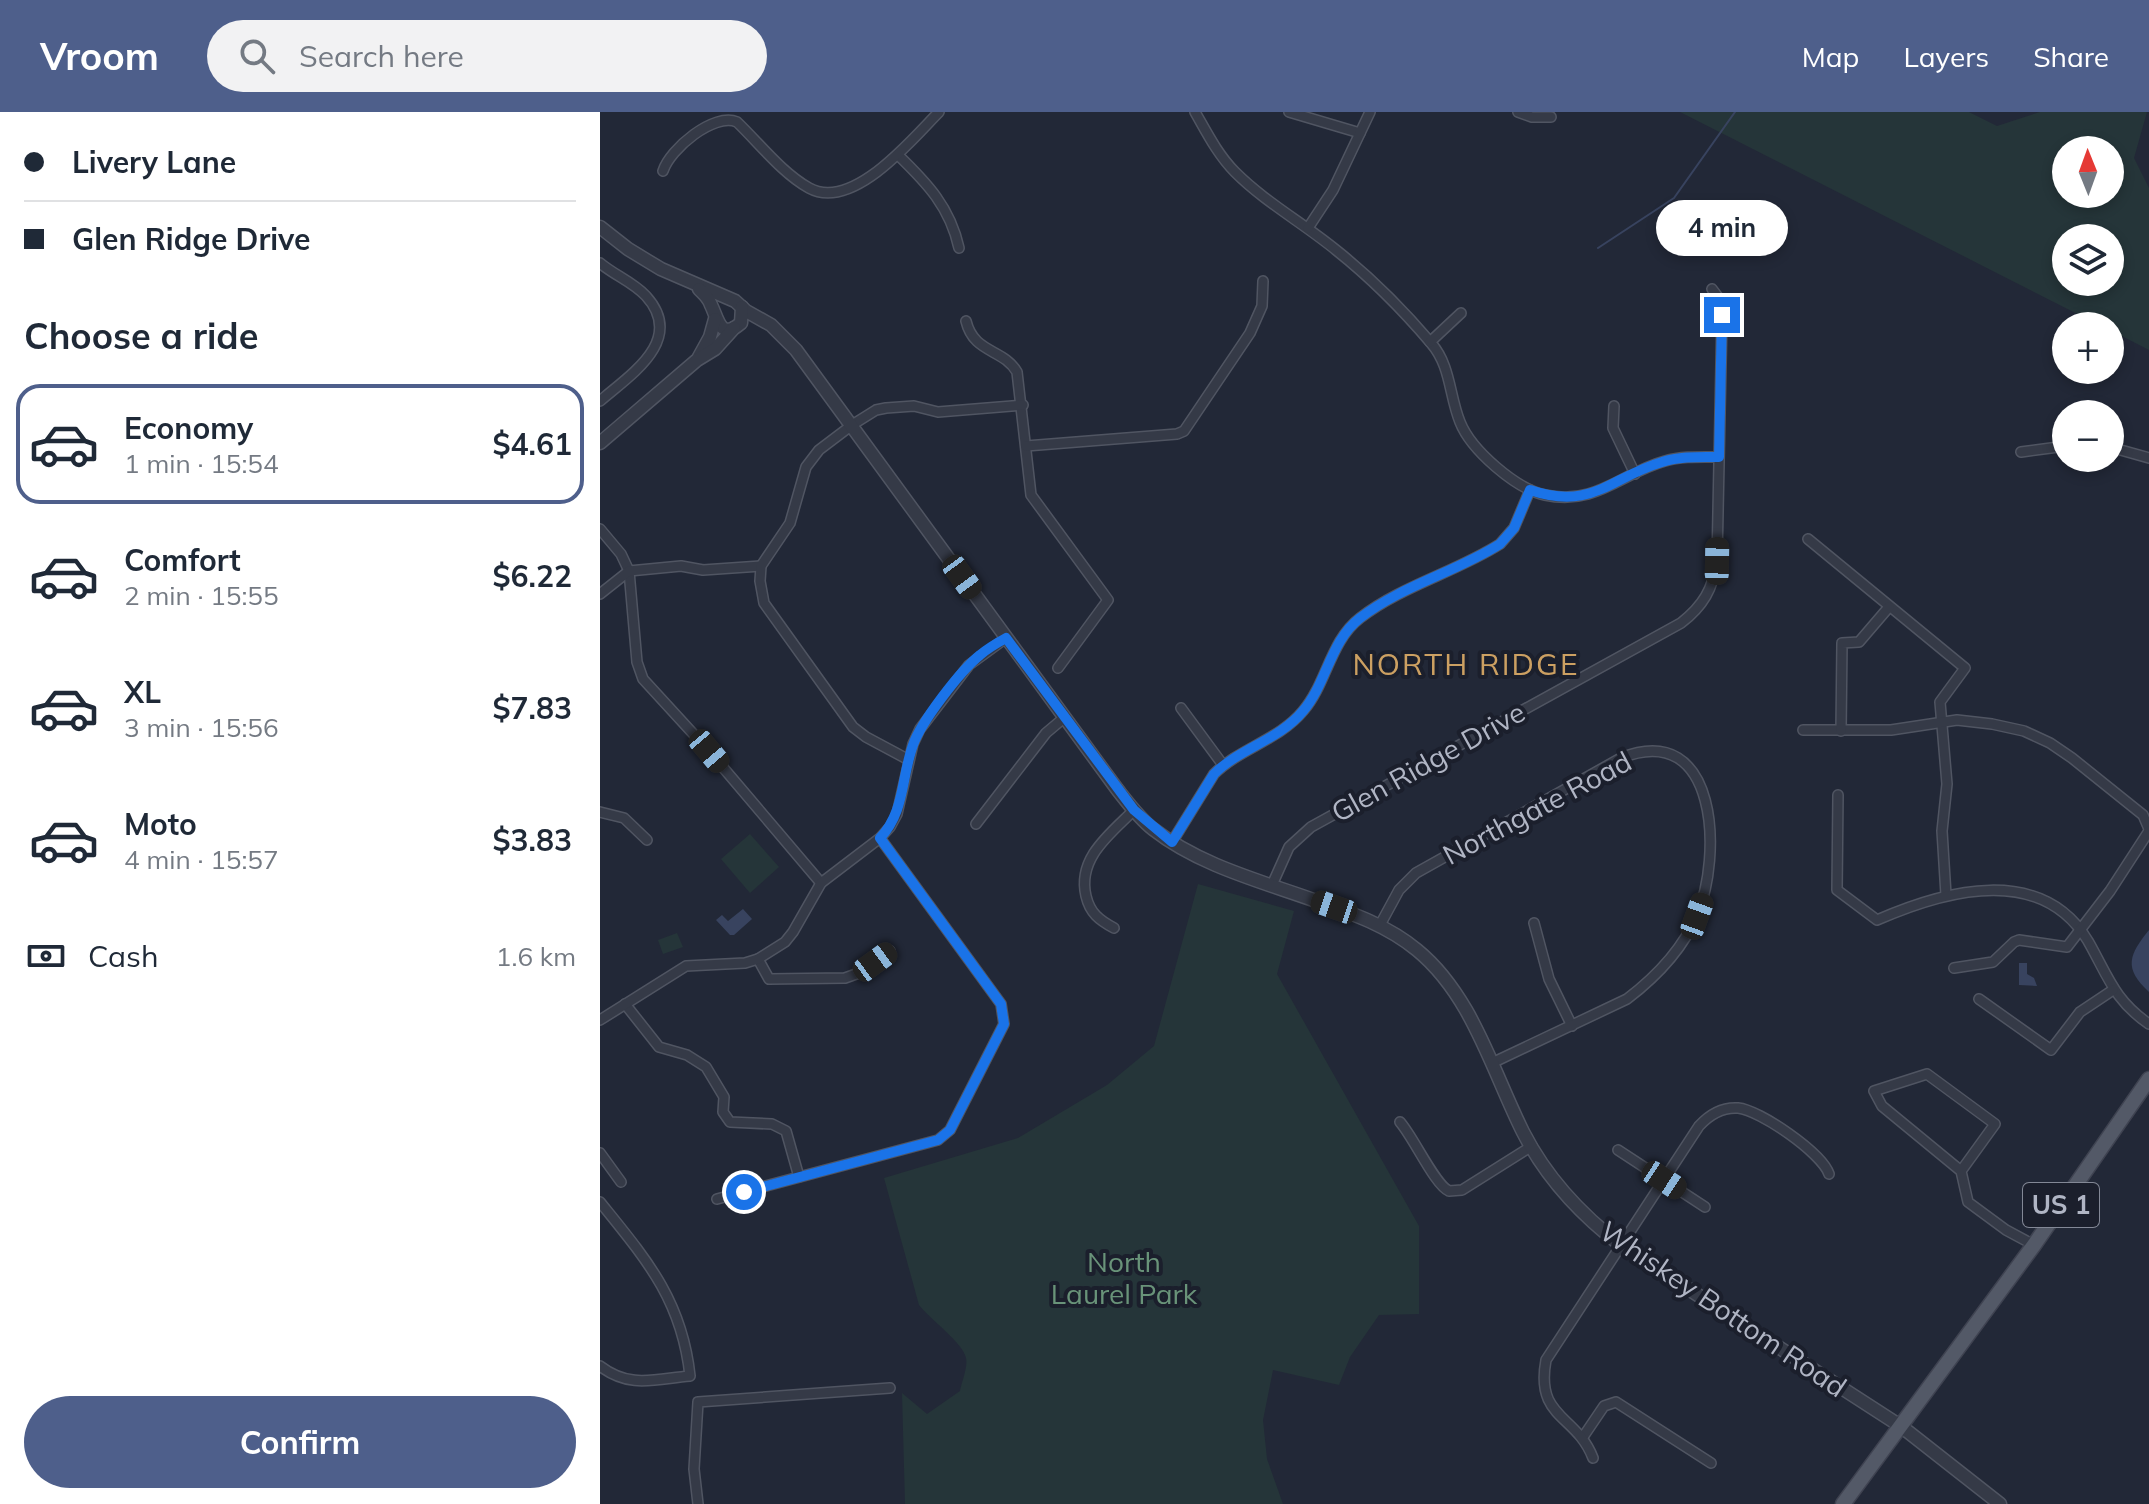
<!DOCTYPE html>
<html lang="en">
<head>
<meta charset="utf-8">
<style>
	body { margin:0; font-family:Mulish,sans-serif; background:#f2f2f3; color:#1f2937; height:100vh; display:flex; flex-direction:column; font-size:30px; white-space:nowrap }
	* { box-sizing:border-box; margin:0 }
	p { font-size:26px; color:#747a83 }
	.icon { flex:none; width:44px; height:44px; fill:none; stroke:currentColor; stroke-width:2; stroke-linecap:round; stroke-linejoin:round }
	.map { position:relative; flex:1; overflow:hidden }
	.side { display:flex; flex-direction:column; background:#fff; width:600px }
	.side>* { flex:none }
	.guide { display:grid; align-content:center; height:176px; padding:0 24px; background:#fff }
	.needle { width:52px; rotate:359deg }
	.buttons { position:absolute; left:1452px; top:24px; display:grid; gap:16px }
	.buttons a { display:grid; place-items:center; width:72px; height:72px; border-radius:50%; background:#fff; box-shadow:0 4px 12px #0003; font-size:40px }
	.end { position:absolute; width:36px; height:36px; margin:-18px; border:10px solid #1a73e8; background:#fff; box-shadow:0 0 0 4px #fff }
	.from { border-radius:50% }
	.bubble { position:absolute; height:56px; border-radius:28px; background:#fff; box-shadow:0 4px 12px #0003; font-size:26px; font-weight:700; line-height:56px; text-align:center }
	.car { position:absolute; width:24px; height:48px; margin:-24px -12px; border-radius:10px; box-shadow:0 0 6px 2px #0007; background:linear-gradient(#222 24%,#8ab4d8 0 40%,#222 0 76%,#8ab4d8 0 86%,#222 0) }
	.guide b { display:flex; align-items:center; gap:28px; height:76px; font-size:30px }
	.guide b+b { border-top:2px solid #e0e1e3 }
	.guide i { width:20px; height:20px; background:#1f2937 }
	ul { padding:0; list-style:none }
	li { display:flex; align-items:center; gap:24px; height:120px; margin:0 16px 12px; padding:0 8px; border:4px solid transparent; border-radius:24px }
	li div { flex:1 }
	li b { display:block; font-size:30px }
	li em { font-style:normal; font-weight:700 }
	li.active { border-color:#4e5f8b }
	li>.icon { width:72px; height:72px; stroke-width:1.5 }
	h2 { padding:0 24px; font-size:36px; line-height:96px }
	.pay { display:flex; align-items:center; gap:20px; height:88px; padding:0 24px; font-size:30px }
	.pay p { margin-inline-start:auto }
	.button { display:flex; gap:16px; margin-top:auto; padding:16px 24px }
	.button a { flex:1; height:92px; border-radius:48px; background:#4e5f8b; color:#fff; font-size:32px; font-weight:700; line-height:92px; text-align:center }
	header { display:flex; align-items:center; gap:48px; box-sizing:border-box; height:112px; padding:0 40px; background:#4e5f8b; color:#fff }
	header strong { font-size:38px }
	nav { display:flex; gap:44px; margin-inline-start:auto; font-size:28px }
	.search { width:560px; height:72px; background:#f2f2f3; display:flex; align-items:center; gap:20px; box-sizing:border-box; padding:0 28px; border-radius:44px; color:#747a83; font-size:30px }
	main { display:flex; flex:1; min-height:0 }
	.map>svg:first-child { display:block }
	.green { fill:#253539; fill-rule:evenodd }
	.water { fill:#38435f }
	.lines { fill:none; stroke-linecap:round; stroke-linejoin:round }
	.stream { stroke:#38435f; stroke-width:2 }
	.minor-casing { stroke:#505562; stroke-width:12 }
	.tertiary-casing { stroke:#505562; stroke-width:15 }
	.primary-casing { stroke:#3f4351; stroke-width:17 }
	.minor { stroke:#353a47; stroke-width:9 }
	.tertiary { stroke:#353a47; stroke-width:12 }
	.primary { stroke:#535967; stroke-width:14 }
	.route { stroke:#1a73e8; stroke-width:10 }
	.labels { text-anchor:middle; stroke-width:8; stroke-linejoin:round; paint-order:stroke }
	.shield { fill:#1b1f2c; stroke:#838896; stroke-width:2 }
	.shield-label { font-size:26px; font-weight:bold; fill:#b0b5c4 }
	.street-label { font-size:28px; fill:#b0b5c4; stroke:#1b1f2c }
	.park-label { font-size:28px; fill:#699379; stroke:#1b1f2c }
	.neighbourhood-label { font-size:30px; letter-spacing:2px; fill:#cca062; stroke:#1b1f2c }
</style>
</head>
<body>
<header>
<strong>Vroom</strong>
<div class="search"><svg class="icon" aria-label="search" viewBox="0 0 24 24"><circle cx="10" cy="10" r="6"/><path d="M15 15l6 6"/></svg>Search here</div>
<nav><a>Map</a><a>Layers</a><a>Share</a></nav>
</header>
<main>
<section class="side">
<div class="guide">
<b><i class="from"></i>Livery Lane</b>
<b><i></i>Glen Ridge Drive</b>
</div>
<h2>Choose a ride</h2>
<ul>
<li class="active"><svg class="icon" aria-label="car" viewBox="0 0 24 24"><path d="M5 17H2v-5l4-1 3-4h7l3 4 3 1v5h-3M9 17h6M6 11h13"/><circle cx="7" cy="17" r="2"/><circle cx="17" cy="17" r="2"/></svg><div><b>Economy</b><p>1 min · 15:54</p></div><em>$4.61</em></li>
<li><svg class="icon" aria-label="car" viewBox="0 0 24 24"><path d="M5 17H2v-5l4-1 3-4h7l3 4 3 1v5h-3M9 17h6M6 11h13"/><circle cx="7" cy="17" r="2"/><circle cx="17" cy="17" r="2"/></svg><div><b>Comfort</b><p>2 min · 15:55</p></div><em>$6.22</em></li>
<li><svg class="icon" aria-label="car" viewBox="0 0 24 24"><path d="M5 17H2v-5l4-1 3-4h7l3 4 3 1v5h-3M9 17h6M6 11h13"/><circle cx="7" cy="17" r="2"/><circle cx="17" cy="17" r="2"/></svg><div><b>XL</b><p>3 min · 15:56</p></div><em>$7.83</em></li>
<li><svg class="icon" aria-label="car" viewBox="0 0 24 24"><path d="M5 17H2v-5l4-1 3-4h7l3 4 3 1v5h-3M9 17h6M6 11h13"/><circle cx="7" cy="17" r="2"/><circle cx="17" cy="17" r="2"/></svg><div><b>Moto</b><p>4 min · 15:57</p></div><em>$3.83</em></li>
</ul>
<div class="pay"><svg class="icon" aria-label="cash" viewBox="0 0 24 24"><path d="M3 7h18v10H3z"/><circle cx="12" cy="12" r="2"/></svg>Cash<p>1.6 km</p></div>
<div class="button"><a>Confirm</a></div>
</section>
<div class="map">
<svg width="1549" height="1392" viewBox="0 0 1549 1392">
	<rect width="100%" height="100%" fill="#222837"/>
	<g class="green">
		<path d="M1080 0H1369L1397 14 1440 0H1547L1534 46 1549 76V238L1510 218V214H1501ZM1466 38H1510V82H1466ZM1466 126H1510V170H1466Z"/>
		<path d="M150 722 179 755 150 781 121 747Z"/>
		<path d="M598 772 694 799 677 862 819 1114V1202L779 1203 750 1245 739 1273 673 1258 663 1308 667 1347 683 1392H305L302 1281 327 1302 360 1279C362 1269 368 1255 366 1246 364 1232 330 1207 319 1193L284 1066 418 1026 507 973 554 934Z"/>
		<path d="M77 821 83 835 63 842 58 828Z"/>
	</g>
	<g class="water">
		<path d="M143 797 152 807 134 823H130L116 808 122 803 128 809Z"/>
		<path d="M1549 818V880C1523 856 1529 843 1549 818Z"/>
		<path d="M1419 851H1427V862L1434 866 1437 874 1419 873Z"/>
	</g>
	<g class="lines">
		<path class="stream" d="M998 136 1074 86 1135 0"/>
		<g class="minor-casing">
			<g id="minor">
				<path d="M595 0C607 21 618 43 635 60 665 90 703 111 736 138 770 165 803 198 831 231 851 254 849 283 860 310 871 338 916 377 945 383 996 394 1021 361 1065 349 1082 344 1101 345 1119 345"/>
				<path d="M689 0 760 21"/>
				<path d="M918 0 932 5H951"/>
				<path d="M298 43C327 71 350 95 359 136"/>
				<path d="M63 59C70 37 114 0 137 10 159 31 182 61 209 76 253 100 312 27 339 0"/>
				<path d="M708 116 733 78 770 0"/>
				<path d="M0 151C14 163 33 170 46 184 86 228 30 263 0 289"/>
				<path d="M366 209C374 242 403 236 417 260L431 383 508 488 458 556"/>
				<path d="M830 230 861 201"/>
				<path d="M1014 294 1013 316 1035 362"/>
				<path d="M426 334 577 322 584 319 650 221 662 194 663 169"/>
				<path d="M1510 335 1549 346"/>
				<path d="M1421 340 1466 334"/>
				<path d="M0 417 21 442 29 459 37 550 43 567 109 639 221 771"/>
				<path d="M1208 427 1365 556 1340 590 1347 672 1342 719 1346 783"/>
				<path d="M0 482 29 459 81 454 103 458 161 454"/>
				<path d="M581 596 623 653"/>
				<path d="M1203 618H1291L1357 608 1392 612 1424 619 1450 631 1472 646 1543 703 1549 717"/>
				<path d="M1241 619 1242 531 1259 530 1289 495"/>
				<path d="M309 648 266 625 253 615 164 491 160 469 161 454 190 411 206 355 219 338 252 313 276 298 286 296 314 294 338 300 423 293"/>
				<path d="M1238 683 1237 778 1277 808C1343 779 1441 751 1488 829 1508 864 1514 888 1549 912"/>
				<path d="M0 700 24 706 47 728"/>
				<path d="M376 712 446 621 465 605"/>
				<path d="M572 730 614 662C640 636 679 628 703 599 727 571 730 529 760 506 801 474 856 460 900 432L914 416 930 378"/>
				<path d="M672 773 689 735 711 715 1081 511C1103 494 1113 477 1117 449L1122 203 1118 185 1112 177"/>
				<path d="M934 811 949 867 972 914"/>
				<path d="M780 813 799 778 816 761 1021 646C1119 607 1122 745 1097 803 1083 837 1057 864 1027 887L892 951"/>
				<path d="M514 816C499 808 490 801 486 784 477 746 510 722 534 698"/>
				<path d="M158 847 169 867 245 866 259 861 290 839"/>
				<path d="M1354 856 1393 850 1414 830 1419 828 1467 835 1510 779 1549 719"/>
				<path d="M1379 887 1451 938 1480 900 1513 878"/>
				<path d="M25 892 59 935 87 943 106 955 124 985 123 1000 130 1010 172 1012 186 1019 199 1065"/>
				<path d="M0 908 86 854 145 851 158 847 185 830 193 820 221 771 280 726 290 715 297 702 313 632 320 617 369 553 406 526"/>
				<path d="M800 1010C814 1026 835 1073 849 1079L862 1078 932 1034"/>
				<path d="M1018 1038 1105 1095"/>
				<path d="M0 1041 21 1070"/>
				<path d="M1361 1059 1395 1012 1327 962 1274 979 1282 994 1361 1059 1368 1090 1406 1118 1434 1133"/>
				<path d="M117 1087 338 1028 350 1018 404 912 401 892 280 726"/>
				<path d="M0 1090C46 1147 82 1188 90 1264 55 1267 30 1277 0 1254"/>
				<path d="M983 1325 1004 1294 1016 1290 1111 1351"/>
				<path d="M993 1346C976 1302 935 1307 946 1248L1099 1014C1109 1003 1122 995 1138 996 1160 998 1222 1041 1229 1062"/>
				<path d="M98 1392 94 1357 98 1290 290 1276"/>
			</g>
		</g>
		<g class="tertiary-casing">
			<g id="tertiary">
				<path d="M0 115 28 137 61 157 135 189 146 199 171 213 196 238 517 677C528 691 539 706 553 717 600 754 664 770 719 790 754 802 788 814 817 838 872 883 892 958 923 1020 946 1065 981 1103 1022 1134L1302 1315 1400 1392"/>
				<path d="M99 177C104 182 109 186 111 193 118 207 120 229 141 211L142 195"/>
				<path d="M99 245 110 225 115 207"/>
				<path d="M0 331 97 248 115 237 134 216"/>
			</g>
		</g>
		<g class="primary-casing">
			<path id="primary" d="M1243 1392 1434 1133 1549 967"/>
		</g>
		<use href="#minor" class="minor"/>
		<use href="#tertiary" class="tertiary"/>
		<use href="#primary" class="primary"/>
	</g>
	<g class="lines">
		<path class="route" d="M144 1080 338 1028 350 1018 404 912 401 892 280 726C305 700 301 666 313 633 321 610 360 559 380 543 388 536 397 531 406 526L534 698 572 730 614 662C640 636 679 628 703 599 727 571 730 529 760 506 801 474 856 460 900 432L914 416 930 378C992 399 1009 366 1062 350 1080 344 1100 345 1119 345L1122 203"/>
	</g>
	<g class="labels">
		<rect class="shield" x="1423" y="1071" width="76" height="44" rx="6"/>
		<g class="shield-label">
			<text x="1461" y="1102">US 1</text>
		</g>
		<g class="street-label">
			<text transform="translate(828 650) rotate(-29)" y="10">Glen Ridge Drive</text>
			<text transform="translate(937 696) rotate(-28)" y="10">Northgate Road</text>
			<text transform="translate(1123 1197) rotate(34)" y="10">Whiskey Bottom Road</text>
		</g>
		<g class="park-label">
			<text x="524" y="1160">North<tspan x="524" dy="32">Laurel Park</tspan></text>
		</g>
		<g class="neighbourhood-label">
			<text x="866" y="563">NORTH RIDGE</text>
		</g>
	</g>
</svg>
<div class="buttons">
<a><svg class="needle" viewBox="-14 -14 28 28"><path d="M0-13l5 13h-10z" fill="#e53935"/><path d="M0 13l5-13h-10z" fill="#747a83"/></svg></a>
<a><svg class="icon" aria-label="layers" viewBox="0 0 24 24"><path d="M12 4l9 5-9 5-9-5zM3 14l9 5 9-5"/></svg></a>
<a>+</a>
<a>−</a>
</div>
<i class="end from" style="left:144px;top:1080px"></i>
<i class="end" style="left:1122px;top:203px"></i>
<div class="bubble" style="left:1056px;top:88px;width:132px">4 min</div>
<i class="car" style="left:1117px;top:449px;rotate:1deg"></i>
<i class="car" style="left:362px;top:465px;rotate:144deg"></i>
<i class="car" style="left:109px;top:639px;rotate:140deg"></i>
<i class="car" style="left:734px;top:795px;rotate:289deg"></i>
<i class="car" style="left:1097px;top:804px;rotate:20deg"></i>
<i class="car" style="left:275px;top:850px;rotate:54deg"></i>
<i class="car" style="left:1064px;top:1068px;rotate:123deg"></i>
</div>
</main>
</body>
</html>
